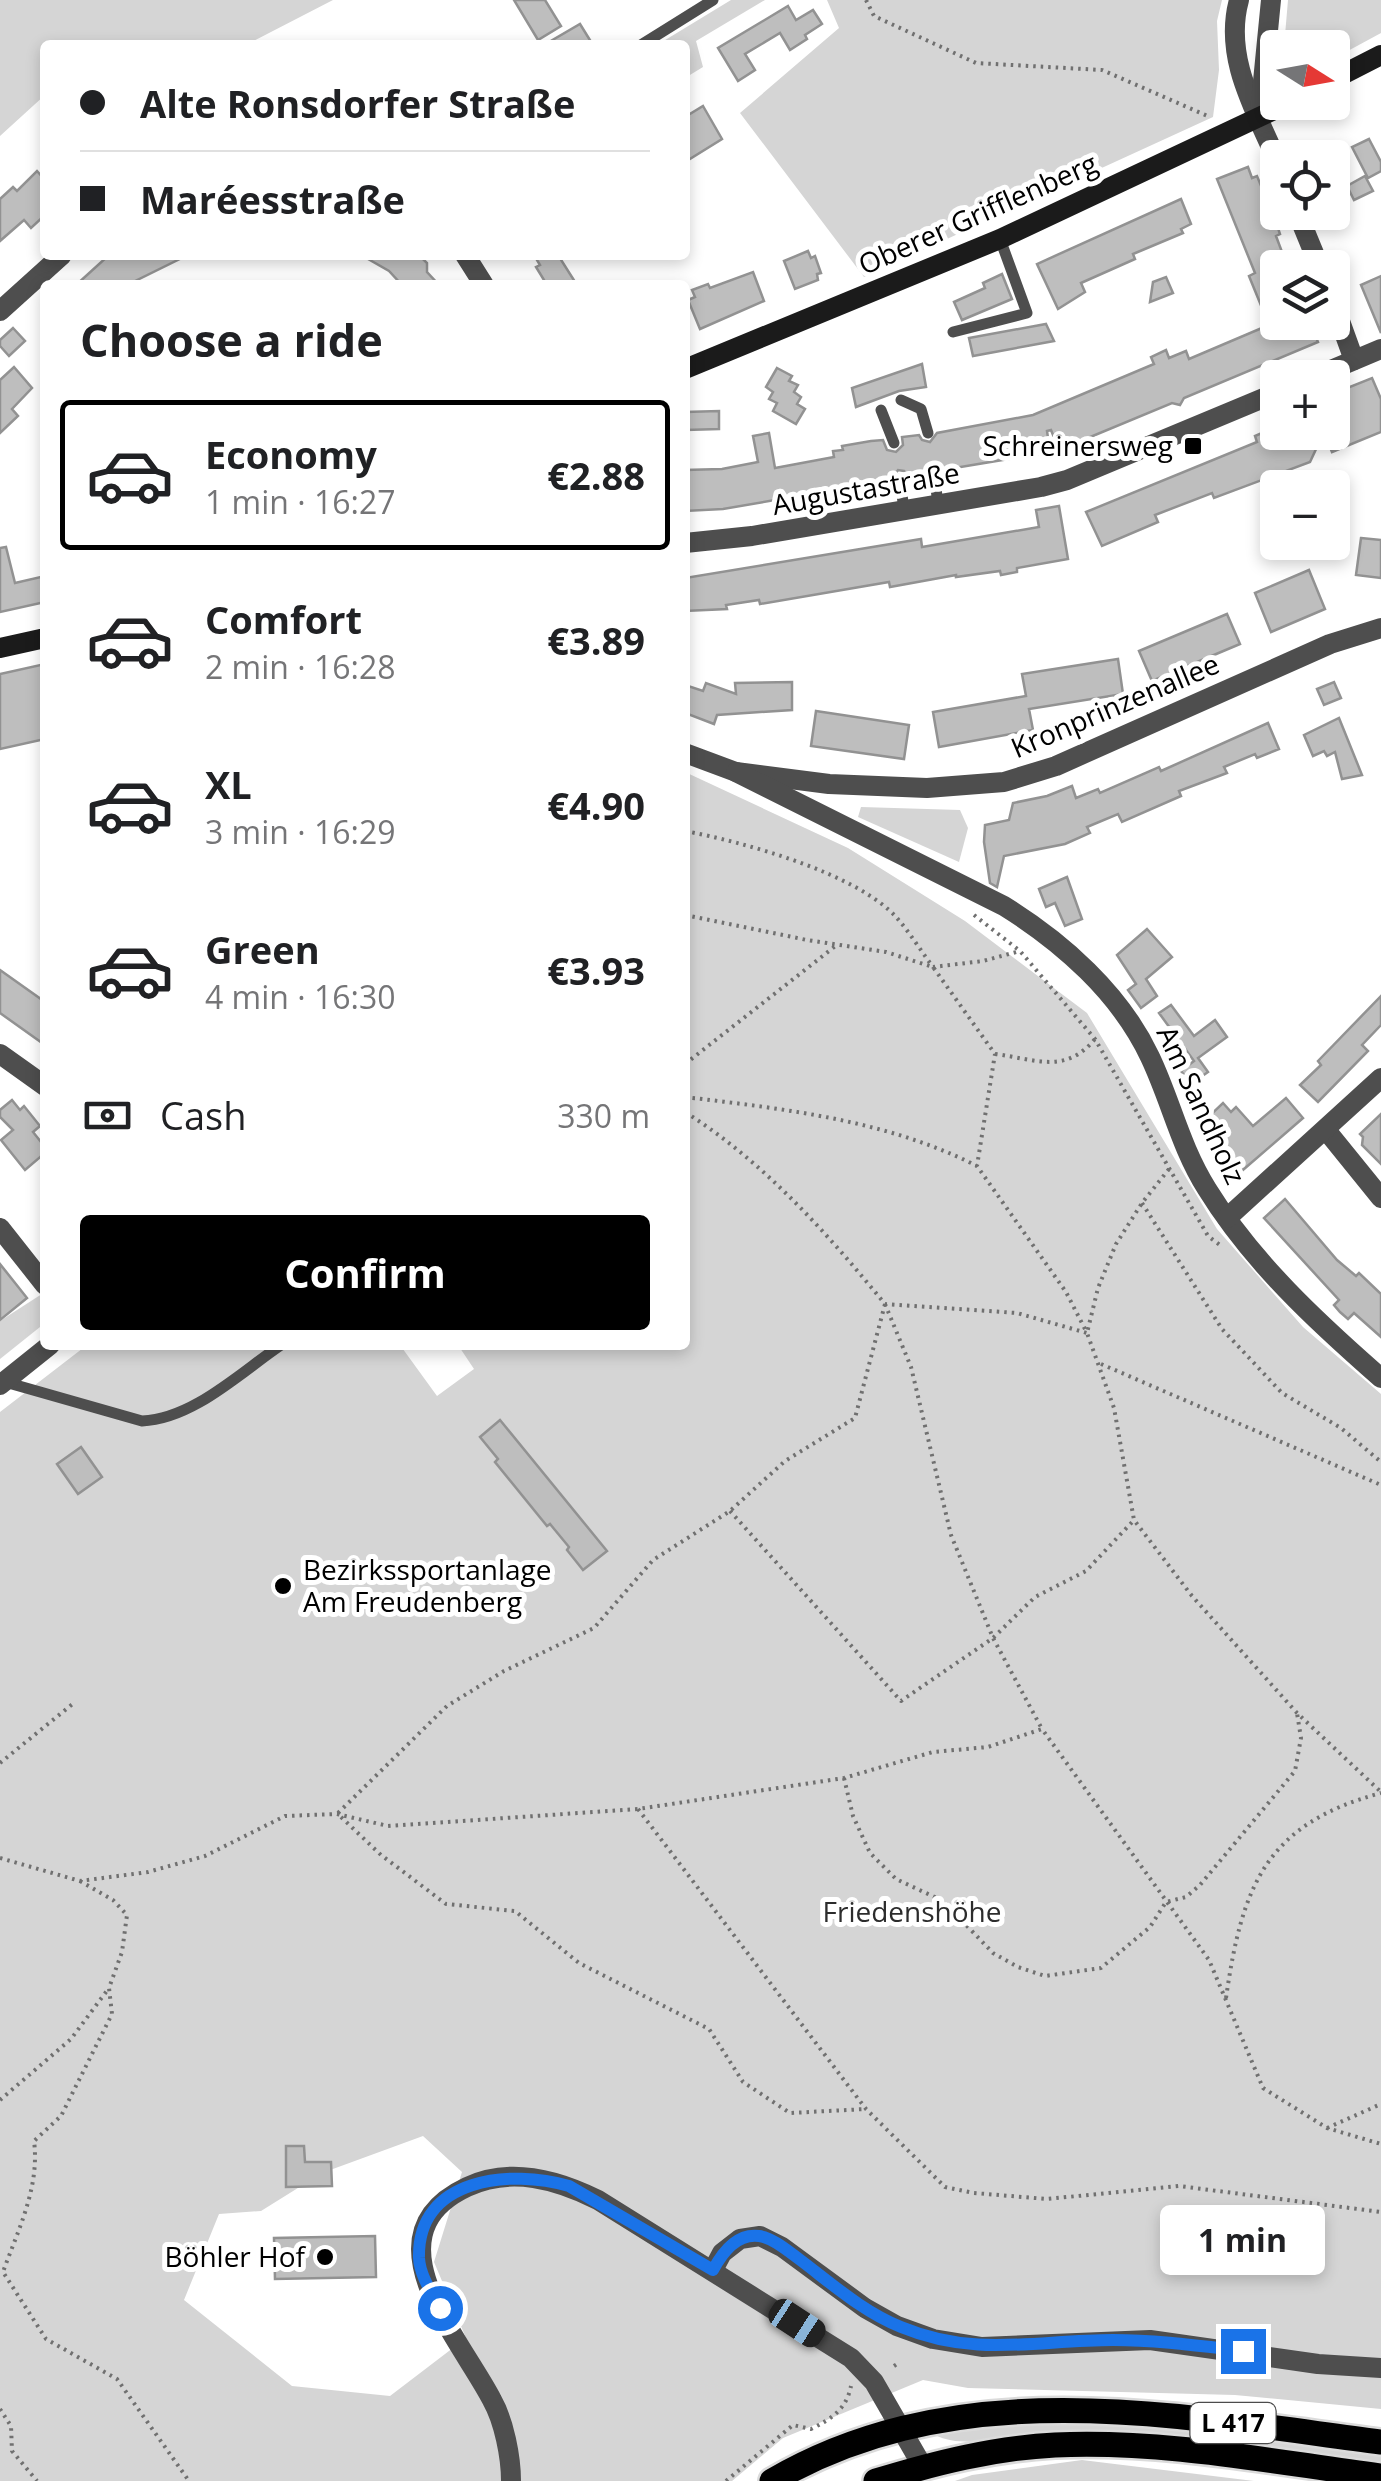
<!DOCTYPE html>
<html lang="en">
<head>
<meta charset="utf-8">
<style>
	body { margin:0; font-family:"Open Sans",sans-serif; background:#f2f2f2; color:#202124; height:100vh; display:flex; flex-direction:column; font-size:38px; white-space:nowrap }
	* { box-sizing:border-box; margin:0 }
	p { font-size:32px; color:#757577 }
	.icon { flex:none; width:55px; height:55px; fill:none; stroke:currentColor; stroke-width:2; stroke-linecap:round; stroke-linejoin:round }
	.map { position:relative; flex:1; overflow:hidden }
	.side { position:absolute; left:40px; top:280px; width:650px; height:1070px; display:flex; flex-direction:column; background:#fff; border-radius:10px; box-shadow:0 5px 15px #0003 }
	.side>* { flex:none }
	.top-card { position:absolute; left:40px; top:40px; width:650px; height:220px; border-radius:10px; box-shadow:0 5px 15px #0003; display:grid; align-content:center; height:220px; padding:0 40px; background:#fff }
	.needle { width:65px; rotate:101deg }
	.fabs { position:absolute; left:1260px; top:30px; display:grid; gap:20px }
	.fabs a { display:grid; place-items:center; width:90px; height:90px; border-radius:10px; background:#fff; box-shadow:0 5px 15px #0003; font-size:50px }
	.end { position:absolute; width:45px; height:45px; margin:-22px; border:12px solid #1a73e8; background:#fff; box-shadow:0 0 0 5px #fff }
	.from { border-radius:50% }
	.bubble { position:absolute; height:70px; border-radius:10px; background:#fff; box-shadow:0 5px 15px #0003; font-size:32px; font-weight:700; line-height:70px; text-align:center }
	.car { position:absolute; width:30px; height:60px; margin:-30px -15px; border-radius:12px; box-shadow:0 0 8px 2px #0007; background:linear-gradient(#222 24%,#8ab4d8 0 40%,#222 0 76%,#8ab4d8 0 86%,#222 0) }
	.top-card b { display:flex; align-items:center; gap:35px; height:95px; font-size:38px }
	.top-card b+b { border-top:2px solid #e0e0e0 }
	.top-card i { width:25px; height:25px; background:#202124 }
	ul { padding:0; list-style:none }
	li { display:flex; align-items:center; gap:30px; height:150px; margin:0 20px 15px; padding:0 20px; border:5px solid transparent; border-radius:10px }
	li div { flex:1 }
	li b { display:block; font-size:38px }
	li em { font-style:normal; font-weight:700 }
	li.selected { border-color:#000 }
	li>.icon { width:90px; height:90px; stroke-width:1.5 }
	h2 { padding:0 40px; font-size:45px; line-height:120px }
	.pay { display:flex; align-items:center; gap:25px; height:110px; padding:0 40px; font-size:38px }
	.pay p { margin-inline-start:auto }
	.button { display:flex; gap:20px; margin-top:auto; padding:20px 40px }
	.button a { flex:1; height:115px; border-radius:10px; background:#000; color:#fff; font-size:40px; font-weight:700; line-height:115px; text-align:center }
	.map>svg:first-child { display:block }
	.green { fill:#d5d5d5; fill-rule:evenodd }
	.building { fill:#bebebe; stroke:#929292; stroke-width:2.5 }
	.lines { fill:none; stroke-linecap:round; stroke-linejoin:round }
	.primary-casing { stroke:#dbdbdb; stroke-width:30 }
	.path { stroke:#707070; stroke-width:4; stroke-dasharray:2.5 5; stroke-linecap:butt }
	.service { stroke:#4e4e4e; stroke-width:11 }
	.minor { stroke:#4e4e4e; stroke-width:20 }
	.tertiary { stroke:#4e4e4e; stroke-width:20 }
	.secondary { stroke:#1b1b1b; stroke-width:20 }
	.primary { stroke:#000; stroke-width:25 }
	.route { stroke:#1a73e8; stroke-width:12 }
	.poi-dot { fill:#000; stroke:#fff; stroke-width:4 }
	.labels { text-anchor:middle; stroke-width:10; stroke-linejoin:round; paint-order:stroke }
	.shield { fill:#fff; stroke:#4c4c4c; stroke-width:2.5 }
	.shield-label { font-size:25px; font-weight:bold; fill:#000 }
	.street-label { font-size:28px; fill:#000; stroke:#fff }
	.poi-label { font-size:28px; fill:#000; stroke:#fff; text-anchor:end }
	.park-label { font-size:28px; fill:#2c2c2c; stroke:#fff }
</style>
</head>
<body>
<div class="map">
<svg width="1381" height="2481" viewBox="0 0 1381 2481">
	<rect width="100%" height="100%" fill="#fff"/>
	<g class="green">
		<path d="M0 0H333L246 45H45V95L0 136Z"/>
		<path d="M731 0H765L696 41 703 67 685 78V45H657Z"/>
		<path d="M827 0H1222L1217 21 1219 70 1213 117 864 277 740 113 839 28Z"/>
		<path d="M1288 0H1381V33L1333 59 1332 48 1284 47Z"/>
		<path d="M685 772 848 848 965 921 1087 1013 1217 1229 1303 1327 1381 1394V2409L1235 2395 968 2388 923 2380 783 2438 732 2481H0V1412L87 1345H400L437 1396 474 1369 458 1345H685ZM423 2136 462 2172 434 2262 466 2338 390 2396 292 2386 184 2300 219 2214 261 2211 322 2173Z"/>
		<path d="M861 807 960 810 968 828 959 862 858 817Z"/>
		<path d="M45 1292V1323L0 1359V1321Z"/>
		<path d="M1070 2421C1175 2425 1278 2441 1381 2456V2463C1266 2447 1151 2427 1034 2435 1003 2437 963 2449 935 2435L934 2433 1005 2423Z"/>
		<path d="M1082 2460 1254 2481H955L972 2475Z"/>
	</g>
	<g class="building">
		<path d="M514 0H545L561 26 538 40Z"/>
		<path d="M788 6 796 20 813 10 822 24 805 35 807 39 790 50 780 33 745 54 755 70 738 81 718 48Z"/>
		<path d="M580 24 593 45H544Z"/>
		<path d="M703 106 722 139 685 162V117Z"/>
		<path d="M1369 139 1381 162V171L1368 178 1352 147Z"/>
		<path d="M1248 167 1252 178 1257 176 1276 222 1280 234 1276 236 1288 268H1278V322H1310L1318 342 1184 398 1180 405 1172 403 1059 450 1051 430 1047 431 1050 452 943 470 938 465 932 464 925 475 909 477 904 471 898 470 891 480 723 509 685 511V470L722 469 758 462 753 436 769 433 775 468 834 457 833 451 843 450 842 446 871 441 883 440 887 450 896 452 903 445 902 437 919 435 922 440 930 442 937 433 1033 415 1154 364 1151 357 1166 350 1169 358 1186 351 1189 359 1269 325 1249 276 1255 273 1217 179Z"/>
		<path d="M37 171 45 180V215L31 228 24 220 0 241V199L13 187 17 191Z"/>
		<path d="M1365 176 1373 191 1354 200 1347 186Z"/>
		<path d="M1181 199 1191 224 1181 229 1183 233 1133 254 1135 259 1081 283 1085 292 1058 309 1037 264Z"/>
		<path d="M808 251 811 258 815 256 821 273 817 274 818 280 795 289 784 261Z"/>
		<path d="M109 255H188L127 285H76Z"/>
		<path d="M361 255 420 256 427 263V272L439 285H402L389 271Z"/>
		<path d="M534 255H558L577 285H547L536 267 540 265Z"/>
		<path d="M753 272 764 301 700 329 688 300 695 297 692 290 708 284 710 288Z"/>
		<path d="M1002 274 1012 299 962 320 954 302 985 288 983 283Z"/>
		<path d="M1381 276V333L1361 285Z"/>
		<path d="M1166 277 1173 293 1150 302 1153 282Z"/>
		<path d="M1046 324 1054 341 973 356 969 338Z"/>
		<path d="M13 328 25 341 9 356 0 346V340Z"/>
		<path d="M922 364 926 387 899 391 856 407 852 388Z"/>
		<path d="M14 367 32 388 12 409 18 416 0 433V380Z"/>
		<path d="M777 368 792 376 789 381 798 385 794 392 801 397 797 404 805 409 796 424 773 411 777 403 769 399 773 392 766 387Z"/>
		<path d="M1372 378 1381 399V432L1332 452 1324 432H1332V394Z"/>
		<path d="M719 411V429L686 430 685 412Z"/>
		<path d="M1278 426V432H1324L1310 462 1214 498 1212 493 1155 515 1158 522 1102 546 1086 512 1257 442 1255 436Z"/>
		<path d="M1059 506 1068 559 1017 568V572L1001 575 1000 571 956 577V575L890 587 889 582 760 604 759 600 726 605 727 609 685 611V578L921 539 922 547 1039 527 1036 510Z"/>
		<path d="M1361 538 1381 540V578L1356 575Z"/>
		<path d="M6 547 15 583 45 576V602L0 612V548Z"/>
		<path d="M1309 570 1325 609 1271 632 1255 593Z"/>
		<path d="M1227 614 1240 644 1152 681 1139 651Z"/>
		<path d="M1118 659 1123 694 1029 709 1033 730 939 747 933 712 1026 696 1022 674Z"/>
		<path d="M45 664V739L0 749V674Z"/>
		<path d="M792 682V710L717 715 714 724 685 713V685L703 691 706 683 736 694 735 683Z"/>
		<path d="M1334 682 1341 698 1324 705 1317 689Z"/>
		<path d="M816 711 909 725 904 759 811 746Z"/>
		<path d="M1339 718 1362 775 1342 779 1335 752 1327 756 1324 751 1313 756 1304 735Z"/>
		<path d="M1268 723 1279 749 1257 758 1255 754 1224 767 1227 773 1179 791 1181 796 1122 822 1118 814 1087 827 1090 833 1065 844 1004 856 997 887 990 883 984 842 985 825 1009 820 1013 803 1047 796 1072 786 1076 798 1098 789 1100 793 1159 767 1161 771Z"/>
		<path d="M1067 877 1082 919 1065 926 1055 903 1046 907 1039 889Z"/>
		<path d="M1147 929 1172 957 1146 979 1157 996 1141 1008 1128 990 1136 984 1117 955Z"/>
		<path d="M0 970 45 1002V1045L0 1013Z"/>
		<path d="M1381 996V1025L1362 1045 1368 1051 1318 1102 1300 1085 1321 1065 1318 1061Z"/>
		<path d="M1171 1005 1194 1036 1215 1020 1227 1037 1198 1058 1208 1072 1191 1084 1181 1071 1194 1061 1159 1013Z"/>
		<path d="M1286 1098 1303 1118 1229 1182 1233 1155 1204 1121 1223 1103 1231 1112 1236 1107 1253 1126Z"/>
		<path d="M12 1100 20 1110 24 1106 40 1126 33 1132 45 1147V1153L25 1170 1 1140 13 1130 0 1117V1110Z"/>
		<path d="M1381 1114V1164L1362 1145 1363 1137 1360 1134Z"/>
		<path d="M1285 1199 1337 1260 1356 1276 1359 1273 1381 1294V1337L1354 1313 1348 1319 1340 1312 1334 1305 1339 1300 1264 1218Z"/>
		<path d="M0 1264 27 1298 0 1320Z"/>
		<path d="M500 1420 607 1551 583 1570 567 1550 569 1547 550 1524 547 1526 495 1462 498 1459 480 1437Z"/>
		<path d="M81 1447 102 1477 78 1494 57 1464Z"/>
		<path d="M286 2146H304L305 2162H331L332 2186 286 2187Z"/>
		<path d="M375 2236 376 2277 275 2279 274 2238Z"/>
	</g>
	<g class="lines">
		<g class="primary-casing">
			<g id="primary">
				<path d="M772 2481C961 2371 1177 2416 1381 2442"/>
				<path d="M876 2481C935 2463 994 2448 1055 2445 1164 2440 1273 2462 1381 2476"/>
			</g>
		</g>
		<g class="path">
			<path d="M866 0 874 16 976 63 1102 70 1210 117"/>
			<path d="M685 831C743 842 857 873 897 918 910 933 921 951 933 967L983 961 1020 951"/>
			<path d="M685 915 807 940 886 952 933 967 995 1054 977 1166 1066 1292 1087 1333 1017 1313 885 1304C826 1232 764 1162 685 1112"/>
			<path d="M974 915 1020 951 1095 1039 1208 1236 1220 1245"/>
			<path d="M995 1054C1035 1059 1065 1075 1095 1039"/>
			<path d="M685 1064 838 944"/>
			<path d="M685 1097C785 1109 886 1120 977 1166"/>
			<path d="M1169 1169 1142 1203 1116 1244 1098 1288 1087 1333 1114 1408 1134 1520 1192 1596 1297 1713 1381 1792"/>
			<path d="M1142 1203 1222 1329 1282 1393 1341 1428 1381 1462"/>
			<path d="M885 1304 911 1367 951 1535 993 1638 1042 1729"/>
			<path d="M1101 1364 1381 1485"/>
			<path d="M730 1511 901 1701 993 1638 1035 1597 1086 1571 1134 1520"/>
			<path d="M0 1763 75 1702"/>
			<path d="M844 1778 853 1816 870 1853 896 1879 943 1901 993 1953 1018 1967 1045 1976 1101 1968 1150 1927 1166 1902 1186 1897 1200 1885 1295 1771 1301 1738 1297 1713"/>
			<path d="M638 1809 866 2109 945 2187 974 2193 1047 2199 1179 2186 1381 2212"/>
			<path d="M338 1813 447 1706 504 1671 594 1628 653 1560 730 1511 785 1461 855 1418 885 1304"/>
			<path d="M341 1817 381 1855 446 1904 515 1911 579 1963 709 2029 743 2082 790 2113 866 2109"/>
			<path d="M0 1858 80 1881 148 1872 205 1856 285 1816 337 1814 388 1826 638 1809 844 1778 933 1752 988 1747 1042 1729 1209 1960 1263 2088 1327 2128 1381 2144"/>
			<path d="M80 1881 113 1900 127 1915 122 1952 109 1988 112 2014 61 2116 34 2141C40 2187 18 2230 3 2272L46 2339 117 2379 189 2481"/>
			<path d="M1226 1998C1242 1887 1265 1824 1381 1793"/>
			<path d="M0 2100 71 2039 109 1988"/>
			<path d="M1327 2128 1381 2104"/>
			<path d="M894 2366 897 2364"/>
			<path d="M0 2409 11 2426 12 2451 37 2481"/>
			<path d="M726 2481 793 2425 811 2429C831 2419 846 2410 851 2386"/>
		</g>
		<g class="service">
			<path d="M641 45 713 0"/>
			<path d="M953 332 1027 313 1000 239"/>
			<path d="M901 400 921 409 928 433"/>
			<path d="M881 410 894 443"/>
			<path d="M934 473 938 504"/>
			<path d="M900 479 904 510"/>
			<path d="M5 1382 142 1421C193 1419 241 1372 281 1345"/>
		</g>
		<g class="minor">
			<path d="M1239 0C1223 58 1256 111 1278 163"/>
			<path d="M1260 112 1271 0"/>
			<path d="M1297 212 1320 268"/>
			<path d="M465 255 484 285"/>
			<path d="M1332 299 1354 360"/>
			<path d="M0 311 62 255"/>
			<path d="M685 753 736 772 829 784 927 788 1004 782 1056 766 1330 644 1381 628"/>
			<path d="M736 772 1004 906C1062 942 1120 993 1150 1057 1171 1101 1180 1146 1207 1189 1252 1262 1317 1322 1381 1378"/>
			<path d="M0 1054 45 1086"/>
			<path d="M1326 1130 1381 1198"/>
			<path d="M1227 1218 1381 1078"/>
			<path d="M0 1228 45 1285"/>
			<path d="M713 2270 722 2253 740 2239 760 2236 782 2247 865 2308 897 2326 933 2339 982 2347 1150 2340 1318 2364 1381 2368"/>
			<path d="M511 2481C511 2457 504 2421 492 2400 460 2338 365 2235 467 2187 511 2166 558 2180 598 2200L851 2358 874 2382 923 2467"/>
		</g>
		<g class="tertiary">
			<path d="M1312 378 1381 349"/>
			<path d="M685 543 752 536 1041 487 1067 480 1278 392"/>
			<path d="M0 1385 50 1345"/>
		</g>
		<g class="secondary">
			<path d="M1332 80 1381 55"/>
			<path d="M685 369 1000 239 1291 102"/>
			<path d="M0 648 45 638"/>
		</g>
		<use href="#primary" class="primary"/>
	</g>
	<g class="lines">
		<path class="route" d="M440 2308C432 2293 420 2276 419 2258 417 2177 512 2169 569 2186L713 2270C722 2253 737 2233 759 2236 773 2238 788 2251 799 2259 831 2283 863 2312 901 2327 976 2358 1036 2340 1113 2340 1156 2340 1200 2346 1243 2351"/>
	</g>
	<g class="poi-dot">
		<rect x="1183" y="436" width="20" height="20" rx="5"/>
		<circle cx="283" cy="1586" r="10"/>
		<circle cx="325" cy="2257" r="10"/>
	</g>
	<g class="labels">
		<rect class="shield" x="1190.5" y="2403" width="85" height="40" rx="8"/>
		<g class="shield-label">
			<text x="1233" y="2432">L 417</text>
		</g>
		<g class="street-label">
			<text transform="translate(978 214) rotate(-24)" y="10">Oberer Grifflenberg</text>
			<text transform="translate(866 489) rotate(-10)" y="10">Augustastraße</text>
			<text transform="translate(1115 706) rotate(-23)" y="10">Kronprinzenallee</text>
			<text transform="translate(1201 1105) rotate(65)" y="10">Am Sandholz</text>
		</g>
		<g class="poi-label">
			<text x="1173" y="456">Schreinersweg</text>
			<text x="303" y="1580" text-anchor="start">Bezirkssportanlage<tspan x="303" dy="32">Am Freudenberg</tspan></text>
			<text x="305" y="2267">Böhler Hof</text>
		</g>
		<g class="park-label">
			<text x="912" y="1922">Friedenshöhe</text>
		</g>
	</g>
</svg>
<div class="fabs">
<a><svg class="needle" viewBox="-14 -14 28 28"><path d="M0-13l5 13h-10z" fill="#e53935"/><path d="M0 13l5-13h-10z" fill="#757577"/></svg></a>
<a><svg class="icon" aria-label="locate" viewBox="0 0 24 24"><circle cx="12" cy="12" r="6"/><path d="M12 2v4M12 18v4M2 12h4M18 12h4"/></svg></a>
<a><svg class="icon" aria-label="layers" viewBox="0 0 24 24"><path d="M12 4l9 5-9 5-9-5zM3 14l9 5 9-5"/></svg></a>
<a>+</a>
<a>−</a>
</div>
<i class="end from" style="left:440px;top:2308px"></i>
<i class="end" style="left:1243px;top:2351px"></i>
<div class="bubble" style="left:1160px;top:2205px;width:165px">1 min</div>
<i class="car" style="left:797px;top:2323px;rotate:123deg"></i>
<div class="top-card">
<b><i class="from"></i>Alte Ronsdorfer Straße</b>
<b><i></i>Maréesstraße</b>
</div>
<section class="side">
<h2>Choose a ride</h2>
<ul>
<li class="selected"><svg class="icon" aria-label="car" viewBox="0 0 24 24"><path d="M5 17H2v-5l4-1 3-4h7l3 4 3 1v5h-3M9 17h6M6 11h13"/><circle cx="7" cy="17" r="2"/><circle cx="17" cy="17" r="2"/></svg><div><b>Economy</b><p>1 min · 16:27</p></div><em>€2.88</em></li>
<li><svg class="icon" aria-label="car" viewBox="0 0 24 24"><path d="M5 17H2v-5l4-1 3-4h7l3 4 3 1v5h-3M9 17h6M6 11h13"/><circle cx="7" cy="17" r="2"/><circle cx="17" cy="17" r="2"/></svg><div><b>Comfort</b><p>2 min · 16:28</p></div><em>€3.89</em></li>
<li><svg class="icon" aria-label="car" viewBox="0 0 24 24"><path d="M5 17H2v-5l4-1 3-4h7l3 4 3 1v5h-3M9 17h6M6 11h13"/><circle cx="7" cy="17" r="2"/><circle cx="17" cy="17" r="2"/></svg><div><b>XL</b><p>3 min · 16:29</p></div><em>€4.90</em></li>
<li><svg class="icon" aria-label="car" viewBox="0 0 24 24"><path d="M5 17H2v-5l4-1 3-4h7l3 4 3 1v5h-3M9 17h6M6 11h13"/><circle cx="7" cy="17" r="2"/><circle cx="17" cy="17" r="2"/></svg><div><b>Green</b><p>4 min · 16:30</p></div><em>€3.93</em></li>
</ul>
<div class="pay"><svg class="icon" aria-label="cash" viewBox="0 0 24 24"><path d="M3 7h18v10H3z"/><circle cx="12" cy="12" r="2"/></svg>Cash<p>330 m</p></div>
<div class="button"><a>Confirm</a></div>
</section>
</div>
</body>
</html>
